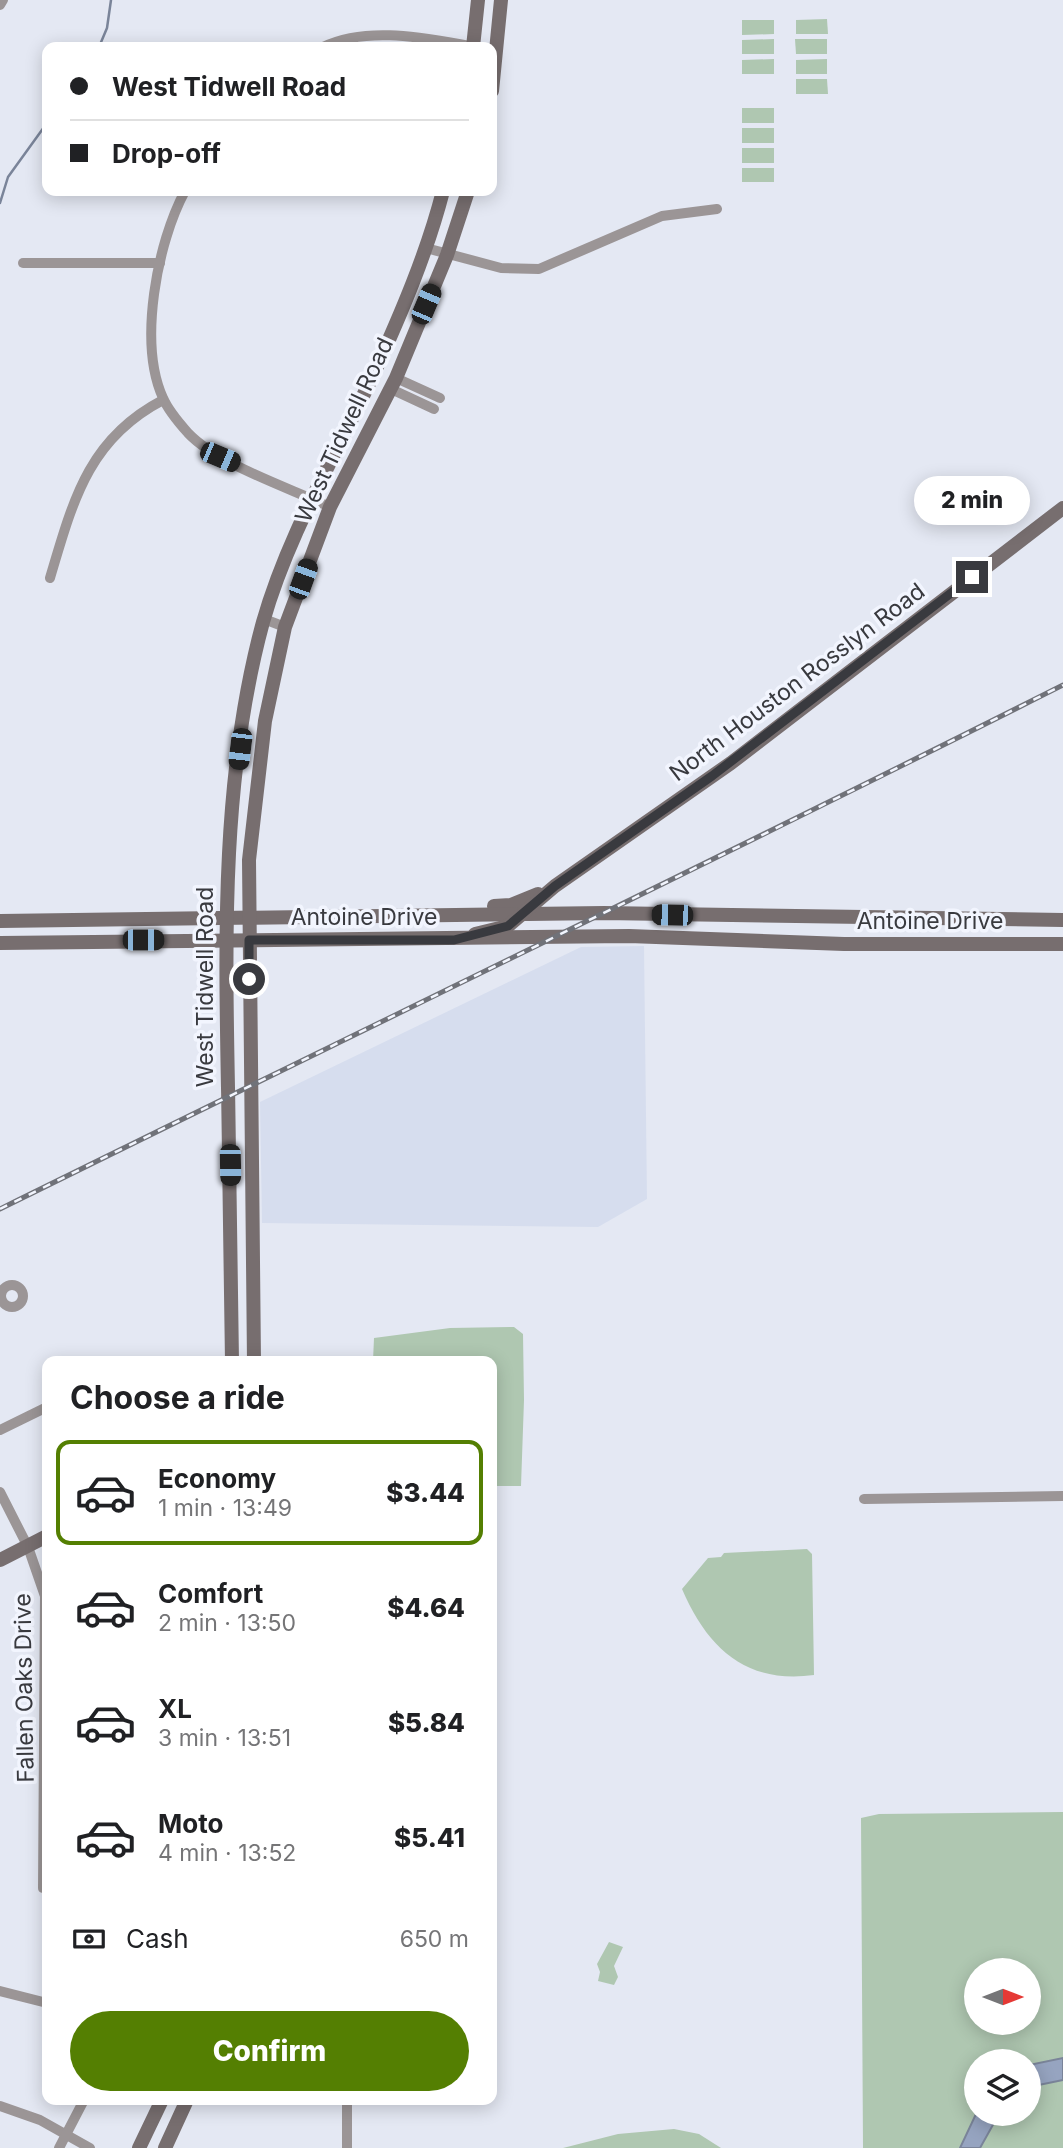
<!DOCTYPE html>
<html lang="en">
<head>
<meta charset="utf-8">
<style>
	body { margin:0; font-family:Inter,sans-serif; background:#f2f2f2; color:#202124; height:100vh; display:flex; flex-direction:column; font-size:26px; white-space:nowrap }
	* { box-sizing:border-box; margin:0 }
	p { font-size:23px; color:#757577 }
	.icon { flex:none; width:38px; height:38px; fill:none; stroke:currentColor; stroke-width:2; stroke-linecap:round; stroke-linejoin:round }
	.map { position:relative; flex:1; overflow:hidden }
	.drawer { position:absolute; left:42px; top:1356px; width:455px; height:749px; display:flex; flex-direction:column; background:#fff; border-radius:14px; box-shadow:0 4px 18px #0003 }
	.drawer>* { flex:none }
	.hud { position:absolute; left:42px; top:42px; width:455px; height:154px; border-radius:14px; box-shadow:0 4px 18px #0003; display:grid; align-content:center; height:154px; padding:0 28px; background:#fff }
	.needle { width:46px; rotate:90deg }
	.controls { position:absolute; left:964px; top:1958px; display:grid; gap:14px }
	.controls a { display:grid; place-items:center; width:77px; height:77px; border-radius:50%; background:#fff; box-shadow:0 4px 18px #0003; font-size:35px }
	.end { position:absolute; width:32px; height:32px; margin:-16px; border:9px solid #393a3f; background:#fff; box-shadow:0 0 0 4px #fff }
	.from { border-radius:50% }
	.bubble { position:absolute; height:49px; border-radius:24px; background:#fff; box-shadow:0 4px 18px #0003; font-size:23px; font-weight:800; line-height:49px; text-align:center }
	.car { position:absolute; width:21px; height:42px; margin:-21px -10px; border-radius:9px; box-shadow:0 0 5px 2px #0007; background:linear-gradient(#222 24%,#8ab4d8 0 40%,#222 0 76%,#8ab4d8 0 86%,#222 0) }
	.hud b { display:flex; align-items:center; gap:24px; height:66px; font-size:26px }
	.hud b+b { border-top:2px solid #e0e0e0 }
	.hud i { width:18px; height:18px; background:#202124 }
	ul { padding:0; list-style:none }
	li { display:flex; align-items:center; gap:21px; height:105px; margin:0 14px 10px; padding:0 14px; border:4px solid transparent; border-radius:14px }
	li div { flex:1 }
	li b { display:block; font-size:26px }
	li em { font-style:normal; font-weight:800 }
	li.selected { border-color:#547f02 }
	li>.icon { width:63px; height:63px; stroke-width:1.5 }
	h2 { padding:0 28px; font-size:32px; line-height:84px }
	.pay { display:flex; align-items:center; gap:18px; height:77px; padding:0 28px; font-size:26px }
	.pay p { margin-inline-start:auto }
	.button { display:flex; gap:14px; margin-top:auto; padding:14px 28px }
	.button a { flex:1; height:80px; border-radius:42px; background:#547f02; color:#fff; font-size:28px; font-weight:800; line-height:80px; text-align:center }
	.map>svg:first-child { display:block }
	.built { fill:#d6ddee }
	.green { fill:#afc7b1; fill-rule:evenodd }
	.water { fill:#96a4c0; stroke:#7a8499; stroke-width:2 }
	.lines { fill:none; stroke-linecap:round; stroke-linejoin:round }
	.stream { stroke:#7a8499; stroke-width:2.5 }
	.street { stroke:#9b9596; stroke-width:10 }
	.secondary { stroke:#776e6f; stroke-width:14 }
	.rail-casing { stroke:#707279; stroke-width:5 }
	.rail { stroke:#f2f5fe; stroke-width:2.5; stroke-dasharray:8; stroke-linecap:butt }
	.route { stroke:#393a3f; stroke-width:9 }
	.labels { text-anchor:middle; stroke-width:7; stroke-linejoin:round; paint-order:stroke }
	.street-label { font-size:23px; fill:#393a3f; stroke:#f2f5fe }
</style>
</head>
<body>
<div class="map">
<svg width="1063" height="2148" viewBox="0 0 1063 2148">
	<rect width="100%" height="100%" fill="#e4e8f3"/>
	<path class="built" d="M644 946 647 1199 598 1227 262 1223 260 1102 581 947Z"/>
	<g class="green">
		<path d="M827 19 828 34H796V20Z"/>
		<path d="M742 20H774V34L742 35Z"/>
		<path d="M774 39V54H742V40Z"/>
		<path d="M795 39H827V54H796Z"/>
		<path d="M774 59V74H742V60Z"/>
		<path d="M827 59V74H796V60Z"/>
		<path d="M796 79H827L828 94H796Z"/>
		<rect x="742" y="108" width="32" height="15"/>
		<rect x="742" y="128" width="32" height="15"/>
		<rect x="742" y="148" width="32" height="15"/>
		<rect x="742" y="168" width="32" height="14"/>
		<path d="M514 1327 523 1334 524 1400 521 1486H494L492 1362 373 1361 374 1338 450 1328Z"/>
		<path d="M807 1549 812 1554 814 1675C746 1684 708 1649 682 1589L708 1558 721 1557 724 1553Z"/>
		<path d="M1063 1812V2148H863L861 1818 879 1814ZM976 1970H1029V2023H976ZM976 2062H1029V2114H976Z"/>
		<path d="M609 1942 623 1947 614 1966 618 1977 614 1985 598 1981 600 1972 597 1964Z"/>
		<path d="M674 2129 699 2134 721 2148H563L618 2134Z"/>
	</g>
	<g class="water">
		<path d="M1063 2058V2080L1029 2087V2065Z"/>
		<path d="M976 2114H999L980 2148H960Z"/>
	</g>
	<g class="lines">
		<g class="stream">
			<path d="M99 47 107 28 111 0"/>
			<path d="M0 203 8 177 47 123"/>
		</g>
		<g class="street">
			<path d="M0 5 3 0"/>
			<path d="M323 47C369 25 428 39 477 47"/>
			<path d="M185 191C157 243 138 343 163 398 168 410 180 424 188 433 217 464 290 488 330 507"/>
			<path d="M426 248 501 268 539 269 662 216 717 209"/>
			<path d="M23 263H160"/>
			<path d="M396 378 440 398"/>
			<path d="M391 389 434 409"/>
			<path d="M50 578C73 501 88 439 163 400"/>
			<path d="M264 619 285 627"/>
			<circle cx="12" cy="1296" r="11"/>
			<path d="M0 1430 47 1407"/>
			<path d="M0 1492 28 1547 45 1596 43 1888 47 1889"/>
			<path d="M864 1499 1063 1496"/>
			<path d="M0 1991 47 2003"/>
			<path d="M347 2100V2148"/>
			<path d="M0 2106 40 2120 90 2148"/>
			<path d="M59 2148 84 2100"/>
		</g>
		<g class="secondary">
			<path d="M473 47 478 0"/>
			<path d="M492 91 501 0"/>
			<path d="M494 906 511 905 538 894"/>
			<path d="M0 921 604 913 1063 920"/>
			<path d="M475 934 508 926 555 886 731 763 1063 508"/>
			<path d="M0 943 629 936 844 944H1063"/>
			<path d="M232 1362C231 1270 230 1179 228 1088 225 933 222 773 263 622 288 534 336 455 374 373 401 314 427 253 443 191"/>
			<path d="M254 1362 249 860 265 721 285 627 330 507 396 378 447 255 468 191"/>
			<path d="M0 1560 47 1536"/>
			<path d="M139 2148 162 2100"/>
			<path d="M165 2148 187 2100"/>
		</g>
		<g class="rail-casing">
			<path id="rail" d="M0 1209C354 1034 710 863 1063 685"/>
		</g>
		<use href="#rail" class="rail"/>
	</g>
	<g class="lines">
		<path class="route" d="M249 979V940H454L508 926 555 886 712 776 972 577"/>
	</g>
	<g class="labels">
		<g class="street-label">
			<text transform="translate(344 430) rotate(-65)" y="8">West Tidwell Road</text>
			<text transform="translate(797 682) rotate(-37)" y="8">North Houston Rosslyn Road</text>
			<text x="364" y="925">Antoine Drive</text>
			<text x="930" y="929">Antoine Drive</text>
			<text transform="translate(205 987) rotate(-90)" y="8">West Tidwell Road</text>
			<text transform="translate(24 1688) rotate(-91)" y="8">Fallen Oaks Drive</text>
		</g>
	</g>
</svg>
<div class="controls">
<a><svg class="needle" viewBox="-14 -14 28 28"><path d="M0-13l5 13h-10z" fill="#e53935"/><path d="M0 13l5-13h-10z" fill="#757577"/></svg></a>
<a><svg class="icon" aria-label="layers" viewBox="0 0 24 24"><path d="M12 4l9 5-9 5-9-5zM3 14l9 5 9-5"/></svg></a>
</div>
<i class="end from" style="left:249px;top:979px"></i>
<i class="end" style="left:972px;top:577px"></i>
<div class="bubble" style="left:914px;top:476px;width:116px">2 min</div>
<i class="car" style="left:426px;top:304px;rotate:23deg"></i>
<i class="car" style="left:220px;top:457px;rotate:113deg"></i>
<i class="car" style="left:303px;top:579px;rotate:20deg"></i>
<i class="car" style="left:240px;top:749px;rotate:187deg"></i>
<i class="car" style="left:672px;top:915px;rotate:271deg"></i>
<i class="car" style="left:143px;top:940px;rotate:90deg"></i>
<i class="car" style="left:230px;top:1165px;rotate:179deg"></i>
<div class="hud">
<b><i class="from"></i>West Tidwell Road</b>
<b><i></i>Drop-off</b>
</div>
<section class="drawer">
<h2>Choose a ride</h2>
<ul>
<li class="selected"><svg class="icon" aria-label="car" viewBox="0 0 24 24"><path d="M5 17H2v-5l4-1 3-4h7l3 4 3 1v5h-3M9 17h6M6 11h13"/><circle cx="7" cy="17" r="2"/><circle cx="17" cy="17" r="2"/></svg><div><b>Economy</b><p>1 min · 13:49</p></div><em>$3.44</em></li>
<li><svg class="icon" aria-label="car" viewBox="0 0 24 24"><path d="M5 17H2v-5l4-1 3-4h7l3 4 3 1v5h-3M9 17h6M6 11h13"/><circle cx="7" cy="17" r="2"/><circle cx="17" cy="17" r="2"/></svg><div><b>Comfort</b><p>2 min · 13:50</p></div><em>$4.64</em></li>
<li><svg class="icon" aria-label="car" viewBox="0 0 24 24"><path d="M5 17H2v-5l4-1 3-4h7l3 4 3 1v5h-3M9 17h6M6 11h13"/><circle cx="7" cy="17" r="2"/><circle cx="17" cy="17" r="2"/></svg><div><b>XL</b><p>3 min · 13:51</p></div><em>$5.84</em></li>
<li><svg class="icon" aria-label="car" viewBox="0 0 24 24"><path d="M5 17H2v-5l4-1 3-4h7l3 4 3 1v5h-3M9 17h6M6 11h13"/><circle cx="7" cy="17" r="2"/><circle cx="17" cy="17" r="2"/></svg><div><b>Moto</b><p>4 min · 13:52</p></div><em>$5.41</em></li>
</ul>
<div class="pay"><svg class="icon" aria-label="cash" viewBox="0 0 24 24"><path d="M3 7h18v10H3z"/><circle cx="12" cy="12" r="2"/></svg>Cash<p>650 m</p></div>
<div class="button"><a>Confirm</a></div>
</section>
</div>
</body>
</html>
